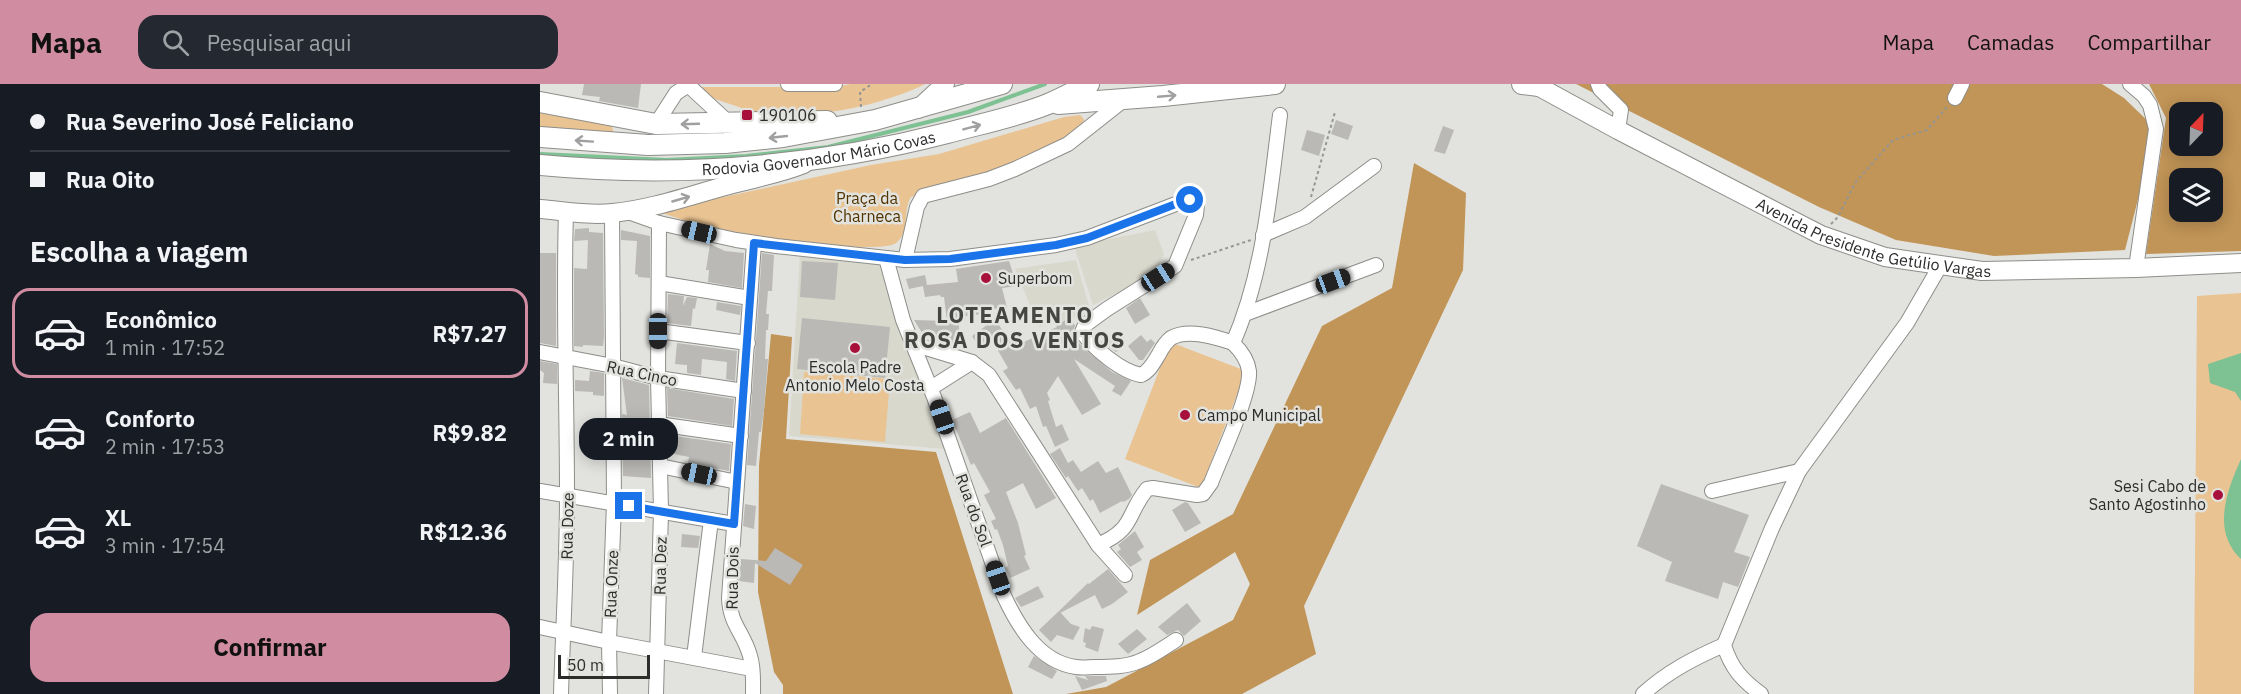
<!DOCTYPE html>
<html lang="pt">
<head>
<meta charset="utf-8">
<style>
	body { margin:0; font-family:"IBM Plex Sans",sans-serif; background:#242831; color:#f1f3f6; height:100vh; display:flex; flex-direction:column; font-size:22px; white-space:nowrap }
	* { box-sizing:border-box; margin:0 }
	p { font-size:20px; color:#9ea1a6 }
	.icon { flex:none; width:33px; height:33px; fill:none; stroke:currentColor; stroke-width:2; stroke-linecap:round; stroke-linejoin:round }
	.map { position:relative; flex:1; overflow:hidden }
	.side { display:flex; flex-direction:column; background:#171b24; width:540px }
	.side>* { flex:none }
	.hud { display:grid; align-content:center; height:132px; padding:0 30px; background:#171b24 }
	.needle { width:39px; rotate:23deg }
	.tools { position:absolute; left:1629px; top:18px; display:grid; gap:12px }
	.tools a { display:grid; place-items:center; width:54px; height:54px; border-radius:12px; background:#171b24; box-shadow:0 3px 15px #0003; font-size:30px }
	.scale { position:absolute; left:18px; bottom:15px; width:92px; box-sizing:border-box; padding-left:6px; border:3px solid #2c2c2b; border-top:0; font-size:16px; line-height:21px; white-space:nowrap; color:#2c2c2b; -webkit-text-stroke:4px #e2e3de; paint-order:stroke }
	.end { position:absolute; width:27px; height:27px; margin:-14px; border:8px solid #1a73e8; background:#fff; box-shadow:0 0 0 3px #fff }
	.from { border-radius:50% }
	.bubble { position:absolute; height:42px; border-radius:18px; background:#171b24; box-shadow:0 3px 15px #0003; font-size:20px; font-weight:800; line-height:42px; text-align:center }
	.car { position:absolute; width:18px; height:36px; margin:-18px -9px; border-radius:8px; box-shadow:0 0 4px 2px #0007; background:linear-gradient(#222 24%,#8ab4d8 0 40%,#222 0 76%,#8ab4d8 0 86%,#222 0) }
	.hud b { display:flex; align-items:center; gap:21px; height:57px; font-size:22px }
	.hud b+b { border-top:2px solid #363941 }
	.hud i { width:15px; height:15px; background:#f1f3f6 }
	ul { padding:0; list-style:none }
	li { display:flex; align-items:center; gap:18px; height:90px; margin:0 12px 9px; padding:0 18px; border:3px solid transparent; border-radius:18px }
	li div { flex:1 }
	li b { display:block; font-size:22px }
	li em { font-style:normal; font-weight:800 }
	li.on { border-color:#d08da2 }
	li>.icon { width:54px; height:54px; stroke-width:1.5 }
	h2 { padding:0 30px; font-size:27px; line-height:72px }
	.action { display:flex; gap:12px; margin-top:auto; padding:12px 30px }
	.action a { flex:1; height:69px; border-radius:18px; background:#d08da2; color:#111; font-size:24px; font-weight:800; line-height:69px; text-align:center }
	header { display:flex; align-items:center; gap:36px; box-sizing:border-box; height:84px; padding:0 30px; background:#d08da2; color:#111 }
	header strong { font-size:28px }
	nav { display:flex; gap:33px; margin-inline-start:auto; font-size:21px }
	.search { width:420px; height:54px; background:#242831; display:flex; align-items:center; gap:15px; box-sizing:border-box; padding:0 21px; border-radius:18px; color:#9ea1a6; font-size:22px }
	main { display:flex; flex:1; min-height:0 }
	.map>svg:first-child { display:block }
	.built { fill:#d8d8cd }
	.green { fill:#eac392 }
	.forest { fill:#c19457; fill-rule:evenodd }
	.water { fill:#7ec193 }
	.lines { fill:none; stroke-linecap:round; stroke-linejoin:round }
	.stream { stroke:#7ec193; stroke-width:4 }
	.building { fill:#bab9b5 }
	.minor-casing { stroke:#8d8e8a; stroke-width:16 }
	.major-casing { stroke:#8d8e8a; stroke-width:20 }
	.highway-casing { stroke:#8d8e8a; stroke-width:22 }
	.path { stroke:#959693; stroke-width:2; stroke-dasharray:3 3; stroke-linecap:butt }
	.minor { stroke:#fff; stroke-width:14 }
	.major { stroke:#fff; stroke-width:18 }
	.highway { stroke:#fff; stroke-width:20 }
	.oneway { stroke:#a0a0a0 }
	.route { stroke:#1a73e8; stroke-width:8 }
	.poi-dot { fill:#a8103c; stroke:#e2e3de; stroke-width:2 }
	.labels { text-anchor:middle; stroke-width:5; stroke-linejoin:round; paint-order:stroke }
	.poi-label { font-size:16px; fill:#2c2c2b; stroke:#e2e3de; text-anchor:start }
	.street-label { font-size:16px; fill:#2c2c2b; stroke:#e2e3de }
	.park-label { font-size:16px; fill:#513300; stroke:#e2e3de }
	.district-label { font-size:22px; font-weight:bold; letter-spacing:1.5px; fill:#454642; stroke:#e2e3de }
</style>
</head>
<body>
<header>
<strong>Mapa</strong>
<div class="search"><svg class="icon" aria-label="search" viewBox="0 0 24 24"><circle cx="10" cy="10" r="6"/><path d="M15 15l6 6"/></svg>Pesquisar aqui</div>
<nav><a>Mapa</a><a>Camadas</a><a>Compartilhar</a></nav>
</header>
<main>
<section class="side">
<div class="hud">
<b><i class="from"></i>Rua Severino José Feliciano</b>
<b><i></i>Rua Oito</b>
</div>
<h2>Escolha a viagem</h2>
<ul>
<li class="on"><svg class="icon" aria-label="car" viewBox="0 0 24 24"><path d="M5 17H2v-5l4-1 3-4h7l3 4 3 1v5h-3M9 17h6M6 11h13"/><circle cx="7" cy="17" r="2"/><circle cx="17" cy="17" r="2"/></svg><div><b>Econômico</b><p>1 min · 17:52</p></div><em>R$7.27</em></li>
<li><svg class="icon" aria-label="car" viewBox="0 0 24 24"><path d="M5 17H2v-5l4-1 3-4h7l3 4 3 1v5h-3M9 17h6M6 11h13"/><circle cx="7" cy="17" r="2"/><circle cx="17" cy="17" r="2"/></svg><div><b>Conforto</b><p>2 min · 17:53</p></div><em>R$9.82</em></li>
<li><svg class="icon" aria-label="car" viewBox="0 0 24 24"><path d="M5 17H2v-5l4-1 3-4h7l3 4 3 1v5h-3M9 17h6M6 11h13"/><circle cx="7" cy="17" r="2"/><circle cx="17" cy="17" r="2"/></svg><div><b>XL</b><p>3 min · 17:54</p></div><em>R$12.36</em></li>
</ul>
<div class="action"><a>Confirmar</a></div>
</section>
<div class="map">
<svg width="1701" height="610" viewBox="0 0 1701 610">
	<rect width="100%" height="100%" fill="#e2e3de"/>
	<g class="built">
		<path d="M615 146 624 170 615 190 553 221 534 162Z"/>
		<path d="M260 170 350 176 406 365 249 352Z"/>
		<path d="M536 176 551 229 499 243 475 185Z"/>
	</g>
	<g class="green">
		<path d="M311 0H385C344 21 265 38 219 29 210 27 201 24 193 21 181 17 168 14 160 5L162 3H294Z"/>
		<path d="M0 29 71 41 73 46 72 49 0 47Z"/>
		<path d="M540 31 544 35 543 41 525 54 491 73 371 113C362 128 371 147 356 159 343 171 202 153 179 148 160 143 141 135 122 129L124 121 130 118 184 113 331 81 399 70 524 33Z"/>
		<path d="M1701 209V610H1654L1657 212Z"/>
		<path d="M630 258 706 287 661 404 585 375Z"/>
		<path d="M264 288 350 295 345 358 260 350Z"/>
	</g>
	<g class="forest">
		<path d="M1036 0H1562L1584 14 1616 45 1585 166 1454 172 1356 156 1279 123Z"/>
		<path d="M1609 0H1701V167L1606 170 1626 34ZM1672 28V62H1640V28ZM1672 94V128H1640V94Z"/>
		<path d="M874 79 926 109 923 186 764 522 776 570 702 610H526L566 603 693 536 710 500 695 468 597 531 610 476 693 430 782 242 852 204Z"/>
		<path d="M231 250 252 253 246 355 396 368 473 610H243V601L234 588 218 508 219 381Z"/>
	</g>
	<g class="water">
		<path d="M1701 269V317L1695 308 1670 299 1668 280Z"/>
		<path d="M1701 375V475C1671 447 1687 406 1701 375Z"/>
	</g>
	<g class="lines">
		<path class="stream" d="M0 70 127 76 206 72 288 63 428 28 505 0"/>
	</g>
	<g class="building">
		<path d="M44 0H101L98 24 59 17 60 13 42 11Z"/>
		<path d="M796 36 813 42 808 56 791 50Z"/>
		<path d="M903 42 914 46 905 70 894 67Z"/>
		<path d="M767 46 785 51 779 72 761 66Z"/>
		<path d="M49 144V148L63 149 64 253 63 262 43 261V263L34 262V184L47 185 48 156 34 157 35 145Z"/>
		<path d="M81 146 110 152V194L98 193V191L95 190 97 157 81 156Z"/>
		<path d="M170 160 185 167 204 169 202 204 168 198 169 186H166Z"/>
		<path d="M0 169H16V262L0 259Z"/>
		<path d="M222 169 234 171 232 207H228L226 230H229L228 246H226L225 275H228L224 326 221 348H219L216 382 207 381Z"/>
		<path d="M262 177 298 179 295 216 260 213Z"/>
		<path d="M469 177 477 202 462 204 467 224 448 225 451 229 418 233 420 254H417V264L401 259V253L384 252 374 236 407 237 404 213H401L400 211 385 213 383 202 369 205 366 195 385 191 387 201 418 198 416 185Z"/>
		<path d="M128 210 144 212 143 222 147 213 157 214 155 225 153 224 151 242 127 239Z"/>
		<path d="M600 214 610 231 595 240 586 224Z"/>
		<path d="M177 218 201 222 200 231 176 226Z"/>
		<path d="M530 233 535 242 531 251 547 267 572 288 591 297 581 312 572 307 575 302 534 275 561 320 542 331 518 292 507 309 510 316 508 317 516 343 522 340 529 356 515 363 506 342 503 343 496 322 490 325 480 304 476 306 463 287 468 284 452 256 444 265 439 260 438 261 432 252 455 235 468 255 472 253 477 261 517 243 516 242Z"/>
		<path d="M262 234 350 243 345 294 257 285Z"/>
		<path d="M576 250 585 261 576 268 564 259Z"/>
		<path d="M601 251 607 258 611 255 615 259 603 276H599L588 262Z"/>
		<path d="M137 259 197 267 195 297 186 295 187 278 162 275 161 291 147 289V281L135 280Z"/>
		<path d="M0 277 17 280V300L3 299 4 289 0 286Z"/>
		<path d="M50 287 64 289V312L53 311V308L35 307V296L49 297Z"/>
		<path d="M82 294 109 301 111 394 83 392 82 330 87 331Z"/>
		<path d="M127 304 194 315 192 342 128 332Z"/>
		<path d="M430 328 440 349 466 334 516 414 496 425 483 399 466 408 478 439 486 471 484 472 490 485 470 494 465 484 468 482 463 461 457 445 455 446 451 437 456 435 444 411 450 408 434 379 431 381 412 336Z"/>
		<path d="M128 351 191 360 189 387 148 379 149 373 129 369Z"/>
		<path d="M520 364 528 379 533 376 541 388 558 377 566 389 578 383 592 411 589 415 583 418 582 417 560 429 553 415 550 417 542 404 538 407 528 392 526 394 510 370Z"/>
		<path d="M1121 400 1209 431 1194 468 1210 473 1198 503 1183 498 1178 515 1125 497 1132 478 1097 462Z"/>
		<path d="M645 418 648 419 661 439 645 448 632 426Z"/>
		<path d="M205 420 216 422 214 445 203 442Z"/>
		<path d="M595 447 604 463 597 468 602 476 590 483 577 468 581 465 578 461Z"/>
		<path d="M142 450 160 452 158 464 141 463Z"/>
		<path d="M235 464 263 481 250 501 215 479 214 499 199 497 201 475 226 477Z"/>
		<path d="M568 485 588 508 572 520 562 525 555 511 520 529 519 527 548 499 549 500Z"/>
		<path d="M498 502 504 513 481 523 475 514Z"/>
		<path d="M647 519 661 537 644 552 638 546 627 551 618 543Z"/>
		<path d="M519 527 531 540 540 543 533 556 517 551 511 558 499 546Z"/>
		<path d="M552 542 564 545 558 568 545 563 546 559 543 558 545 544 550 546Z"/>
		<path d="M597 545 607 555 588 570 578 560Z"/>
		<path d="M494 572 517 587 512 595 488 583Z"/>
		<path d="M535 592 548 596 545 592H566L567 597 542 606Z"/>
	</g>
	<g class="lines">
		<g class="minor-casing">
			<g id="minor">
				<path d="M147 0 189 39"/>
				<path d="M248 0H295"/>
				<path d="M1058 0 1060 5 1081 26 1078 46"/>
				<path d="M1590 0 1604 12 1610 21 1616 45 1596 184"/>
				<path d="M1415 14 1422 0"/>
				<path d="M116 40 136 9 150 0"/>
				<path d="M88 128 119 139 196 156 236 162 365 176 410 175 516 161 547 154 641 118 650 116 657 121 656 131 635 182 567 225 545 241 542 248C553 264 582 288 601 291 610 287 614 278 619 270 622 264 626 258 631 254 648 244 676 253 693 259"/>
				<path d="M723 151 765 133 834 82"/>
				<path d="M346 174 363 236 394 313 464 512C478 542 499 578 536 583 542 584 549 583 555 583 570 583 586 583 600 577 613 572 625 563 636 556"/>
				<path d="M365 176 377 123 383 112 449 95 475 85 528 60 585 15"/>
				<path d="M119 199 210 214"/>
				<path d="M705 230 836 181"/>
				<path d="M118 247 208 259"/>
				<path d="M373 260 432 278 449 291 558 461C595 445 586 431 607 405L613 404 657 411 663 410 671 399C680 375 711 310 709 287 708 277 700 266 693 259 724 188 730 108 740 31"/>
				<path d="M0 268 73 282 118 294 204 307"/>
				<path d="M391 304 432 278"/>
				<path d="M118 340 201 352"/>
				<path d="M120 382 197 398"/>
				<path d="M0 407 194 440"/>
				<path d="M1172 407 1259 387"/>
				<path d="M558 461 585 491"/>
				<path d="M0 543 69 558 212 585"/>
				<path d="M154 573 171 436"/>
				<path d="M21 610C23 543 27 477 27 410 27 316 23 222 26 128"/>
				<path d="M70 610 69 558 74 419 72 129"/>
				<path d="M116 610 121 427 118 294 119 139"/>
				<path d="M213 610C213 598 214 584 210 572 204 549 190 541 189 514L214 159"/>
				<path d="M1103 610C1127 588 1154 574 1184 561"/>
				<path d="M1221 610C1202 596 1191 584 1184 561L1232 444 1259 387 1367 239 1400 182"/>
			</g>
		</g>
		<g class="major-casing">
			<g id="major">
				<path id="s1" d="M994 0 1078 46 1281 151 1345 173 1442 187 1596 184 1701 179"/>
				<path d="M378 25 405 0"/>
				<path d="M0 125C24 127 50 132 73 129 113 125 151 111 189 101 215 94 239 90 264 80"/>
			</g>
		</g>
		<g class="highway-casing">
			<g id="highway">
				<path d="M982 0 999 2"/>
				<path d="M0 18 116 40 287 37"/>
				<path d="M518 20 623 12 735 0"/>
				<path d="M0 53 108 61 185 59 243 53 335 36 462 0"/>
				<path id="s2" d="M0 81C136 94 275 83 407 49 440 40 476 33 508 20 522 14 535 7 549 0"/>
			</g>
		</g>
		<g class="path">
			<path d="M321 23 320 8 332 0"/>
			<path d="M771 113 795 28"/>
			<path d="M1291 140 1298 133 1315 99 1353 56 1387 46 1407 23"/>
			<path d="M651 176 711 156"/>
		</g>
		<use href="#minor" class="minor"/>
		<use href="#major" class="major"/>
		<use href="#highway" class="highway"/>
	</g>
	<defs><path id="oneway-shaft" d="M-6 0H5M1.5-3L5.5 0L1.5 3" fill="none" stroke-width="1.6" stroke-linecap="round" stroke-linejoin="round" transform="scale(1.5)"/></defs>
	<g class="oneway">
		<use href="#oneway-shaft" transform="translate(627 12) rotate(-5)"/>
		<use href="#oneway-shaft" transform="translate(150 40) rotate(178)"/>
		<use href="#oneway-shaft" transform="translate(432 43) rotate(-15)"/>
		<use href="#oneway-shaft" transform="translate(238 53) rotate(174)"/>
		<use href="#oneway-shaft" transform="translate(44 57) rotate(-176)"/>
		<use href="#oneway-shaft" transform="translate(141 115) rotate(-16)"/>
	</g>
	<g class="lines">
		<path class="route" d="M89 422 194 440 214 159 365 176 410 175 516 161 547 154 641 118 650 116"/>
	</g>
	<g class="poi-dot">
		<rect x="201" y="25" width="12" height="12" rx="3"/>
		<circle cx="446" cy="194" r="6"/>
		<circle cx="315" cy="264" r="6"/>
		<circle cx="645" cy="331" r="6"/>
		<circle cx="1678" cy="411" r="6"/>
	</g>
	<g class="labels">
		<g class="poi-label">
			<text x="219" y="37">190106</text>
			<text x="458" y="200">Superbom</text>
			<text x="315" y="289" text-anchor="middle">Escola Padre<tspan x="315" dy="18">Antonio Melo Costa</tspan></text>
			<text x="657" y="337">Campo Municipal</text>
			<text x="1666" y="408" text-anchor="end">Sesi Cabo de<tspan x="1666" dy="18">Santo Agostinho</tspan></text>
		</g>
		<g class="street-label">
			<text dy="6" stroke="none"><textPath href="#s2" startOffset="280">Rodovia Governador Mário Covas</textPath></text>
			<text dy="6" stroke="none"><textPath href="#s1" startOffset="376">Avenida Presidente Getúlio Vargas</textPath></text>
			<text transform="translate(102 289) rotate(12)" y="6">Rua Cinco</text>
			<text transform="translate(434 426) rotate(70)" y="6">Rua do Sol</text>
			<text transform="translate(27 442) rotate(-89)" y="6">Rua Doze</text>
			<text transform="translate(120 482) rotate(-89)" y="6">Rua Dez</text>
			<text transform="translate(192 494) rotate(-89)" y="6">Rua Dois</text>
			<text transform="translate(71 500) rotate(-88)" y="6">Rua Onze</text>
		</g>
		<g class="park-label">
			<text x="327" y="120">Praça da<tspan x="327" dy="18">Charneca</tspan></text>
		</g>
		<g class="district-label">
			<text x="475" y="239">LOTEAMENTO<tspan x="475" dy="25">ROSA DOS VENTOS</tspan></text>
		</g>
	</g>
</svg>
<div class="tools">
<a><svg class="needle" viewBox="-14 -14 28 28"><path d="M0-13l5 13h-10z" fill="#e53935"/><path d="M0 13l5-13h-10z" fill="#9ea1a6"/></svg></a>
<a><svg class="icon" aria-label="layers" viewBox="0 0 24 24"><path d="M12 4l9 5-9 5-9-5zM3 14l9 5 9-5"/></svg></a>
</div>
<div class="scale">50 m</div>
<i class="end from" style="left:650px;top:116px"></i>
<i class="end" style="left:89px;top:422px"></i>
<div class="bubble" style="left:39px;top:334px;width:99px">2 min</div>
<i class="car" style="left:159px;top:148px;rotate:283deg"></i>
<i class="car" style="left:618px;top:193px;rotate:58deg"></i>
<i class="car" style="left:793px;top:197px;rotate:70deg"></i>
<i class="car" style="left:118px;top:247px;rotate:180deg"></i>
<i class="car" style="left:402px;top:333px;rotate:341deg"></i>
<i class="car" style="left:159px;top:390px;rotate:282deg"></i>
<i class="car" style="left:458px;top:494px;rotate:341deg"></i>
</div>
</main>
</body>
</html>
